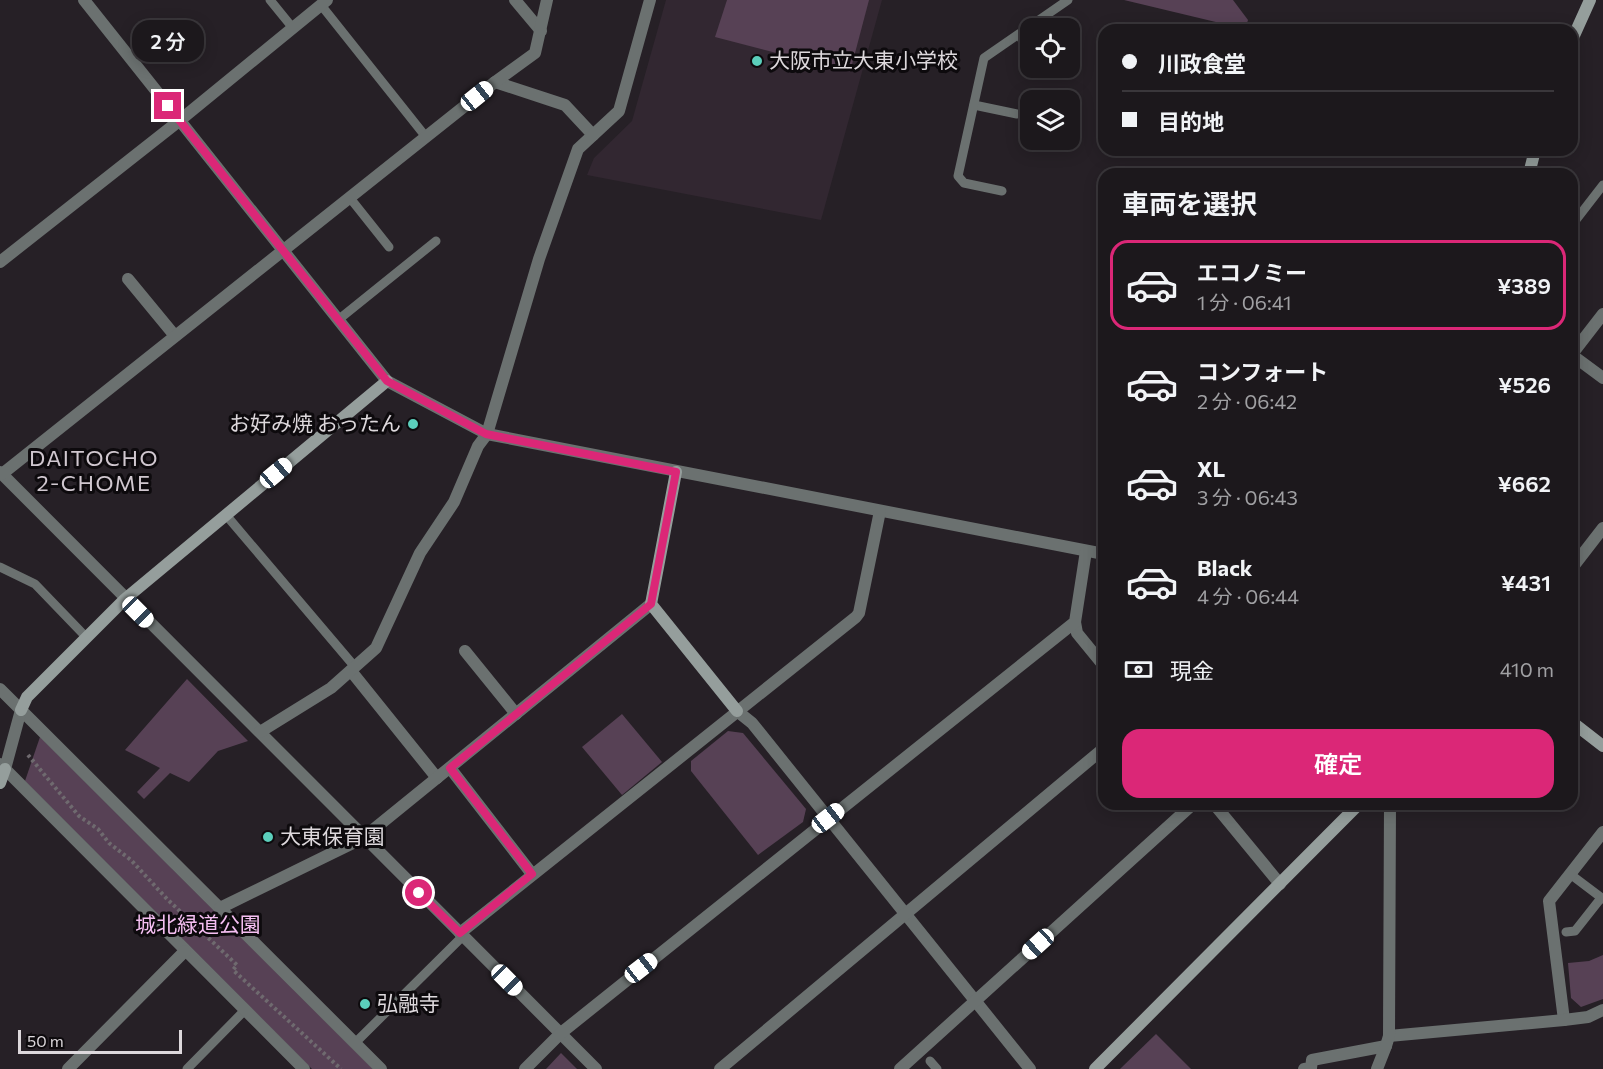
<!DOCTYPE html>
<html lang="ja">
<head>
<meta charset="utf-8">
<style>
	body { margin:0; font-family:Commissioner,"Noto Sans JP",sans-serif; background:#292529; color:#f1f3f6; height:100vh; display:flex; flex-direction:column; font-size:22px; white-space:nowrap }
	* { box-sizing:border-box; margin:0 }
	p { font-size:20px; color:#a0a0a3 }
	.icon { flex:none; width:33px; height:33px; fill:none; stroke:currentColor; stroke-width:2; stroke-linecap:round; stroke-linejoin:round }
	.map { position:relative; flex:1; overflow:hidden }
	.sheet { position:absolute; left:1098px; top:168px; width:480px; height:642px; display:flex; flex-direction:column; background:#1c181c; border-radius:18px; box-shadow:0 3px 15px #0003,0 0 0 2px #3a373b }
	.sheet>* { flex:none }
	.hud { position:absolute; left:1098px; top:24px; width:480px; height:132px; border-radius:18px; box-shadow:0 3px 15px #0003,0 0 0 2px #3a373b; display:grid; align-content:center; height:132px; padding:0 24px; background:#1c181c }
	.buttons { position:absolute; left:1020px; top:18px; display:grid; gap:12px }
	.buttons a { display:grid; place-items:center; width:60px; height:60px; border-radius:12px; background:#1c181c; box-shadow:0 3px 15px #0003,0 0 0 2px #3a373b; font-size:30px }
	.scale { position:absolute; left:18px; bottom:15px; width:164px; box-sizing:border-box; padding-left:6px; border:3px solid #ddd8dc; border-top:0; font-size:16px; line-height:21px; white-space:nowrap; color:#ddd8dc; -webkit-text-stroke:4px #0d0a0d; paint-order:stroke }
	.end { position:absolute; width:27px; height:27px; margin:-14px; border:8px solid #db2777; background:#fff; box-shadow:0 0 0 3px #fff }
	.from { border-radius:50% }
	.bubble { position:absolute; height:42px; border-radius:18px; background:#1c181c; box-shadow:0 3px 15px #0003,0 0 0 2px #3a373b; font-size:20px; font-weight:600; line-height:42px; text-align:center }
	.car { position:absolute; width:18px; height:36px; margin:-18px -9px; border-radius:8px; box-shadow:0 0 4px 2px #0007; background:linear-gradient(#fff 24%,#345 0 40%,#fff 0 76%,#345 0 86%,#fff 0) }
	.hud b { display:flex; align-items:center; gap:21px; height:57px; font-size:22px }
	.hud b+b { border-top:2px solid #3a373b }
	.hud i { width:15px; height:15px; background:#f1f3f6 }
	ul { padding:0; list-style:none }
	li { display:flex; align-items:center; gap:18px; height:90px; margin:0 12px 9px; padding:0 12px; border:3px solid transparent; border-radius:18px }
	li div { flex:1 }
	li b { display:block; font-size:22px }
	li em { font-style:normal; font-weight:600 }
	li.active { border-color:#db2777 }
	li>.icon { width:54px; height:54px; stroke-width:1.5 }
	h2 { padding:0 24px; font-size:27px; line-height:72px }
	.pay { display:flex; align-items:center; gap:15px; height:66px; padding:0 24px; font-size:22px }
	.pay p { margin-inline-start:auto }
	.action { display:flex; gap:12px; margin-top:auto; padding:12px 24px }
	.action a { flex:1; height:69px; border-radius:18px; background:#db2777; color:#fff; font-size:24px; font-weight:600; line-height:69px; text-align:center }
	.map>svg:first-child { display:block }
	.built { fill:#322731 }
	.green { fill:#574155 }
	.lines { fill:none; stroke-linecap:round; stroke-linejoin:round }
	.path { stroke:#6f6a6f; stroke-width:4; stroke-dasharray:3 3; stroke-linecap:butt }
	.lane { stroke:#6b7170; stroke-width:9 }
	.street { stroke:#6b7170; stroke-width:12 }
	.secondary { stroke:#959e9c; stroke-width:12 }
	.route { stroke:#db2777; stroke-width:8 }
	.poi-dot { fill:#5bcebb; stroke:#0d0a0d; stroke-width:2 }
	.labels { text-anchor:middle; stroke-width:6; stroke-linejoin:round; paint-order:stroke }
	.poi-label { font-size:21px; fill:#ddd8dc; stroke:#0d0a0d; text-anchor:start }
	.park-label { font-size:21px; fill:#f5bff2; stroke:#0d0a0d }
	.neighbourhood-label { font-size:22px; letter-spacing:1.5px; fill:#d0c7cf; stroke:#0d0a0d }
</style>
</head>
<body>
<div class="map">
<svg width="1603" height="1069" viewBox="0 0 1603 1069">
	<rect width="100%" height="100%" fill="#262026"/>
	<path class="built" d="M666 0H882L821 220 587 175 594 158 632 121Z"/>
	<g class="green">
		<path d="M727 0H869L850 72 715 37Z"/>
		<path d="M1124 0H1233L1248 20 1245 29Z"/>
		<path d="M187 679 248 741 218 751 189 782 170 773 144 799 137 792 160 768 125 750Z"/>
		<path d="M622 714 662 762 622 795 582 747Z"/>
		<path d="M728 731 743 733 806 809 803 822 758 855 691 771V761Z"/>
		<path d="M40 737 373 1069H312L25 781Z"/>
		<path d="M1603 955V999L1581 1007 1571 998 1568 963 1589 961Z"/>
		<path d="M1156 1034 1191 1069H1120Z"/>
		<path d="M561 1053 577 1069H546Z"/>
	</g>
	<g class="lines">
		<path class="path" d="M28 755 79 816 98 829 109 843 131 860 167 899 237 965 233 970 341 1069"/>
		<g class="lane">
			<path d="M270 0 292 27"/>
			<path d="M321 5 426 137"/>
			<path d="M1019 35 1030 52"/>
			<path d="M974 105 1017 114"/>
			<path d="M1002 191 964 183 958 176 984 58 1068 0"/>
			<path d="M350 198 389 247"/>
			<path d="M1572 225 1603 185"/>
			<path d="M338 320 436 241"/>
			<path d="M226 515 355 667"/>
			<path d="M0 567 35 584 87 638"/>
			<path d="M1570 874 1603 899"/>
			<path d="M1566 932 1575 931 1601 898"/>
			<path d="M355 1043 463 936"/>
			<path d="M930 1061 937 1069"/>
			<path d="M187 1069 245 1010"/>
		</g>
		<g class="street">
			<path d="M84 0 387 381 487 434 1104 554"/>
			<path d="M515 0 541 31"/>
			<path d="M495 82 565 105 593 135"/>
			<path d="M0 262 179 121 327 0"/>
			<path d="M128 279 175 336"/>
			<path d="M1572 354 1603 314"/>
			<path d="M1572 355 1603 378"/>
			<path d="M0 472 596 1069"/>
			<path d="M2 474 495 82 535 53 547 0"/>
			<path d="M1572 568 1603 528"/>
			<path d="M1075 622 1077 633 1104 666"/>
			<path d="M465 651 516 714"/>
			<path d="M351 671 437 778"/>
			<path d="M0 689 381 1069"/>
			<path d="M737 711 752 723 1030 1069"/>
			<path d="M260 732 331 688 376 648 420 553 454 502 478 446 487 434 539 259 578 149 619 111 650 0"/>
			<path d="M0 764 304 1069"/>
			<path d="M450 768 532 874"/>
			<path d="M5 769 21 710"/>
			<path d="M1214 804 1280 884"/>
			<path d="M220 908 363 838 651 604"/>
			<path d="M460 933 856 617 859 613 880 511"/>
			<path d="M1564 1020 1549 901 1603 832"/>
			<path d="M1389 1036 1564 1020 1588 1017 1603 1010"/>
			<path d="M68 1069 185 951"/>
			<path d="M525 1069 561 1033 1075 622 1086 551"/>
			<path d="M720 1069 1104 748"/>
			<path d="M900 1069 1193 804"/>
			<path d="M1304 1069 1311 1068 1312 1060 1386 1046"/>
			<path d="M1377 1069 1386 1046 1389 1036 1390 804"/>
		</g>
		<g class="secondary">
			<path d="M1572 40 1590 0"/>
			<path d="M1529 174 1535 150"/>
			<path d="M676 472 651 604 737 711"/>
			<path d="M21 710 27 697 125 599 387 381"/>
			<path d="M1572 722 1603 746"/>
			<path d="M0 783 5 769"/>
			<path d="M1095 1069 1359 804"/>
		</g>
	</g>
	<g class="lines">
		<path class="route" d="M168 106 387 381 486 434 676 472 651 604 450 768 532 874 460 933 419 893"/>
	</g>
	<g class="poi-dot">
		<circle cx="757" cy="61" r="6"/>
		<circle cx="413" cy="424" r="6"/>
		<circle cx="268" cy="837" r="6"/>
		<circle cx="365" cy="1004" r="6"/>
	</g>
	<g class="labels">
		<g class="poi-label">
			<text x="769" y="68">大阪市立大東小学校</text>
			<text x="401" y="431" text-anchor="end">お好み焼 おったん</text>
			<text x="280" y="844">大東保育園</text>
			<text x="377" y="1011">弘融寺</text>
		</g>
		<g class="park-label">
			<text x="198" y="932">城北緑道公園</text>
		</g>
		<g class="neighbourhood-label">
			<text x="94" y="466">DAITOCHO<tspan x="94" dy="25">2-CHOME</tspan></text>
		</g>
	</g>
</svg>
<div class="buttons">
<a><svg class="icon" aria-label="locate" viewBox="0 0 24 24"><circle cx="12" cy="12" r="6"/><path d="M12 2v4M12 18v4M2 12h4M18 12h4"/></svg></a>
<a><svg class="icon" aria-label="layers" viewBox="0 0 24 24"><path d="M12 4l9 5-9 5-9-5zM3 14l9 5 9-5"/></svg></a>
</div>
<div class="scale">50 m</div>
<i class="end from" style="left:419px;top:893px"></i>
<i class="end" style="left:168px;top:106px"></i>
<div class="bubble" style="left:132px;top:20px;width:72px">2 分</div>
<i class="car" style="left:477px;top:96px;rotate:51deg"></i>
<i class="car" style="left:276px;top:473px;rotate:50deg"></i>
<i class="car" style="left:138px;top:612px;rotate:135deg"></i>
<i class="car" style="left:828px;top:818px;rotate:52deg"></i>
<i class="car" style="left:1038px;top:944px;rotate:228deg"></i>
<i class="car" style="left:641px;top:968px;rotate:52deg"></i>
<i class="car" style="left:507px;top:980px;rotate:135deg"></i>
<div class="hud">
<b><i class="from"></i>川政食堂</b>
<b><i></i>目的地</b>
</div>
<section class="sheet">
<h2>車両を選択</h2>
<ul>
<li class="active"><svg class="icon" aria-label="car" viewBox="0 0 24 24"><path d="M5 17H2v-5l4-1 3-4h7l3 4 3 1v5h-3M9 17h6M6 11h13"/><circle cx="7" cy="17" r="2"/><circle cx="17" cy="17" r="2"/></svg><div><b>エコノミー</b><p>1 分 · 06:41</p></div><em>¥389</em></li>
<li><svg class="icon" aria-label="car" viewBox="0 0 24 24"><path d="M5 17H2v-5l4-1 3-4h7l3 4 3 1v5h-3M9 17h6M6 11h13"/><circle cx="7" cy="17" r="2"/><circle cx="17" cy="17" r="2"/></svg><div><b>コンフォート</b><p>2 分 · 06:42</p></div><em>¥526</em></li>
<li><svg class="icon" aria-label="car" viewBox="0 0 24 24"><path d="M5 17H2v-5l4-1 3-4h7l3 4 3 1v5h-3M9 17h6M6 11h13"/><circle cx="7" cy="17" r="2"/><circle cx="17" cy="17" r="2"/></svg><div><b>XL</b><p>3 分 · 06:43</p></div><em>¥662</em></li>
<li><svg class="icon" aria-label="car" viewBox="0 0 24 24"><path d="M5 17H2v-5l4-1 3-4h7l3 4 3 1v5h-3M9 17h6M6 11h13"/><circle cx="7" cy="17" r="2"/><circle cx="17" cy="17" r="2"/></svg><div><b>Black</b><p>4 分 · 06:44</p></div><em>¥431</em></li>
</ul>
<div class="pay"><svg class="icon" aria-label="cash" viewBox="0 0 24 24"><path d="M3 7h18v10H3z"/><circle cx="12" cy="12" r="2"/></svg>現金<p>410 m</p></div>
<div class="action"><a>確定</a></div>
</section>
</div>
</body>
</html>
